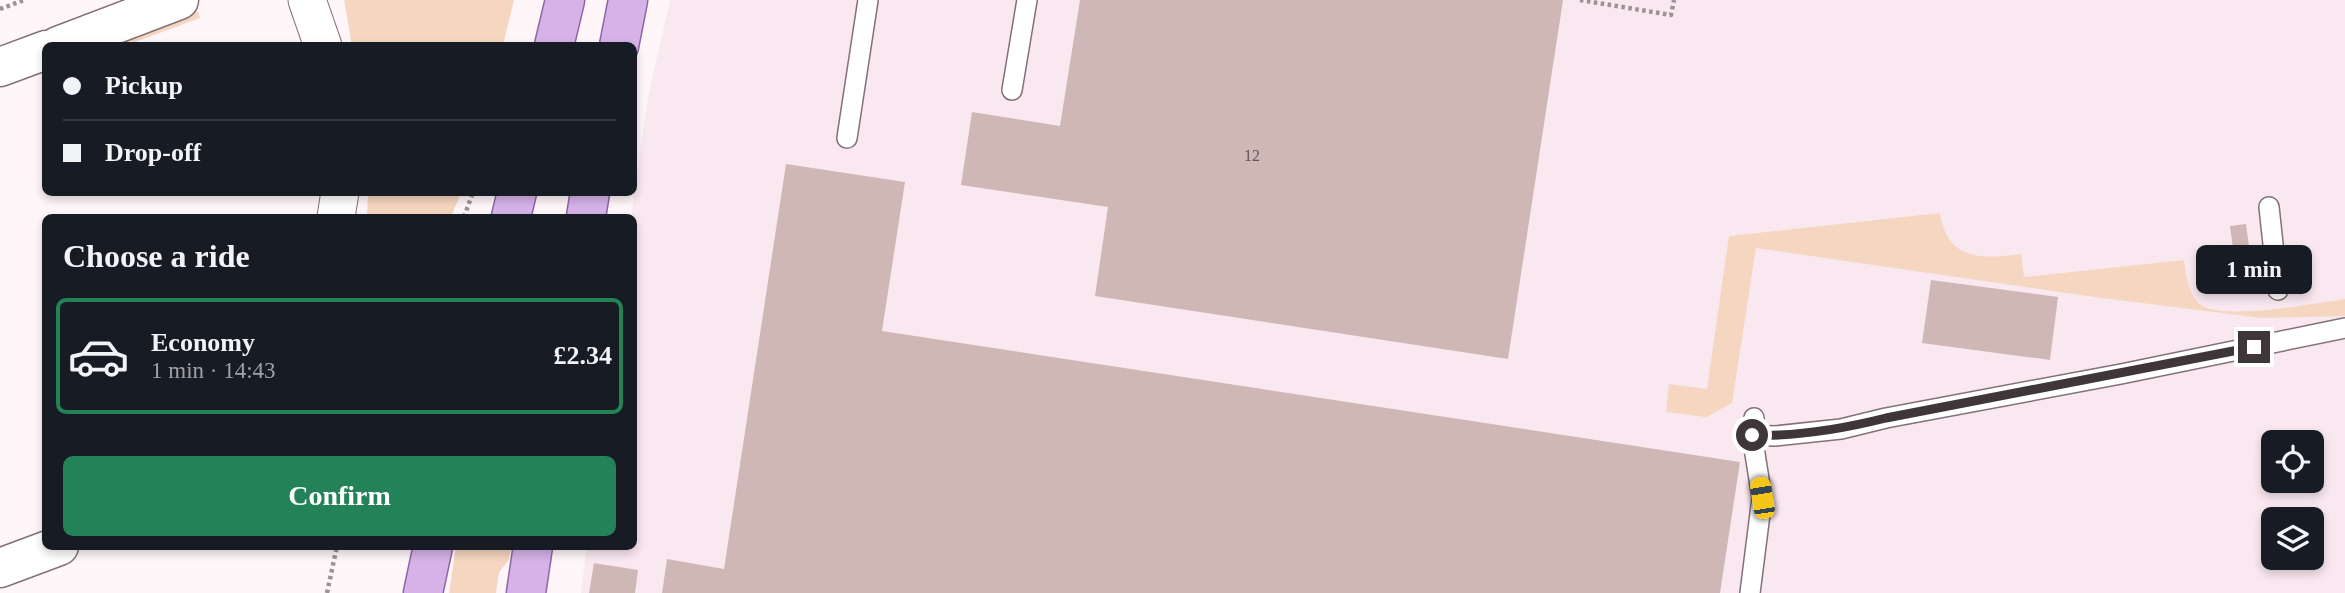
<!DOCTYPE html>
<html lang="en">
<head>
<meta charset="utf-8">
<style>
	body { margin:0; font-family:Georgia,serif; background:#20242c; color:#f1f3f6; height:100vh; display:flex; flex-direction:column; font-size:26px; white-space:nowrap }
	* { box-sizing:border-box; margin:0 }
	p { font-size:23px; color:#9ea1a6 }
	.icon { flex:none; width:38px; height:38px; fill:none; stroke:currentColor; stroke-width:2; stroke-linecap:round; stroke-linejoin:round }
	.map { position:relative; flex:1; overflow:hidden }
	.drawer { position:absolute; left:42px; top:214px; width:595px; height:336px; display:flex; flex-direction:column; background:#171b24; border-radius:10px; box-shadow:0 4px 10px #0003 }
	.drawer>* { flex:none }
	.hud { position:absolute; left:42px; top:42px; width:595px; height:154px; border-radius:10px; box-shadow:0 4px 10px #0003; display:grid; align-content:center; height:154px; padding:0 21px; background:#171b24 }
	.tools { position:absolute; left:2261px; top:430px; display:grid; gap:14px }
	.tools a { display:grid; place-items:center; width:63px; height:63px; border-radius:10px; background:#171b24; box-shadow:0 4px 10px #0003; font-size:35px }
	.end { position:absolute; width:32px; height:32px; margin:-16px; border:9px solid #3f363a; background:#fff; box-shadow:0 0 0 4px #fff }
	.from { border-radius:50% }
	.bubble { position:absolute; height:49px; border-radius:10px; background:#171b24; box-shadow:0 4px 10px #0003; font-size:23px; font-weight:700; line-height:49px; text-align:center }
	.car { position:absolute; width:21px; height:42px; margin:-21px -10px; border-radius:9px; box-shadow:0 0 5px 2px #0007; background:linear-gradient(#f5c518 24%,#345 0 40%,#f5c518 0 76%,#345 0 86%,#f5c518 0) }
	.hud b { display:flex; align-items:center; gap:24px; height:66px; font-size:26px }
	.hud b+b { border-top:2px solid #363941 }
	.hud i { width:18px; height:18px; background:#f1f3f6 }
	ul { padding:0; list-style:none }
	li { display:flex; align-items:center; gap:21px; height:116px; margin:0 14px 10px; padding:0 7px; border:4px solid #363941; border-radius:10px }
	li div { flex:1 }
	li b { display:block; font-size:26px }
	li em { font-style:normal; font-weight:700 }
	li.active { border-color:#248259 }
	li>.icon { width:63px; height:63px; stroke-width:1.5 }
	h2 { padding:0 21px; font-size:32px; line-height:84px }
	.primary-button { display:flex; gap:14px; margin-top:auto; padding:14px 21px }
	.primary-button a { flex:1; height:80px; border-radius:10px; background:#248259; color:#fff; font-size:28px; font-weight:700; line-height:80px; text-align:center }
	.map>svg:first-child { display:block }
	.built { fill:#fae8f0; fill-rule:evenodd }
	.green { fill:#f5d6c0 }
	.building { fill:#cfb7b6 }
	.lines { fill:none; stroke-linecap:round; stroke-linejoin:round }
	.lane-casing { stroke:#837079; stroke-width:22 }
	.street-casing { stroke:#837079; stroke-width:39 }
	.secondary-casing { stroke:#837079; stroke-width:41 }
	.primary-casing { stroke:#9065a1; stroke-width:41 }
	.path { stroke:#9b9296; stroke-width:4.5; stroke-dasharray:3.5 3.5; stroke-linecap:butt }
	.lane { stroke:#fff; stroke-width:19 }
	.street { stroke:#fff; stroke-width:37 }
	.secondary { stroke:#fff; stroke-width:38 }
	.primary { stroke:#d6b2e8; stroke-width:38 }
	.route { stroke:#3f363a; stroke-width:9 }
	.labels { text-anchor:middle; stroke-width:7; stroke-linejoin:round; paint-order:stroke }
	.number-label { font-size:16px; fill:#635659 }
</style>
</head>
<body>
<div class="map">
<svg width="2345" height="593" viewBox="0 0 2345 593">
	<rect width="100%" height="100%" fill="#fff6fa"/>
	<path class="built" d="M670 0H2345V593H581L587 546H634L631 217 648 97ZM2273 443H2312V481H2273ZM2273 520H2312V558H2273Z"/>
	<g class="green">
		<path d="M344 0H514L503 45 352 46Z"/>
		<path d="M198 11 200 18 127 45 107 46Z"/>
		<path d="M368 193V192L461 193 451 217H367Z"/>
		<path d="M1940 213C1947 261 1982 259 2021 254L2024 277 2184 260C2186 275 2188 295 2201 305 2223 321 2316 303 2345 299V316L2262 318 2102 298 1756 248 1732 403 1706 417 1666 412 1669 384 1707 389 1729 236Z"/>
		<path d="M456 546H511L509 560 499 572 496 593H449Z"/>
	</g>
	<g class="building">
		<path d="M1080 0H1563L1508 359 1095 296 1108 207 961 185 972 112 1060 126Z"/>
		<path d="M786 164 905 182 882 331 1740 462 1720 593H662L667 559 724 569Z"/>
		<path d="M2246 224 2251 261 2235 263 2230 226Z"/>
		<path d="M1931 280 2058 297 2050 360 1922 343Z"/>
		<path d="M594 563 638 570 635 593H589Z"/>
	</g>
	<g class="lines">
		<g class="lane-casing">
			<g id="lane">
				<path d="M1012 90 1027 0"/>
				<path d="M847 138 868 0"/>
				<path d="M2269 207 2278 290"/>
				<path d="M1752 435 1775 436 1841 429 1886 418 2121 374 2345 328"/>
				<path d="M1750 593 1762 498 1752 435 1754 418"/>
			</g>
		</g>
		<g class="street-casing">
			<g id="street">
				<path d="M307 0 323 46"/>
				<path d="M336 217 340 192"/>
			</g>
		</g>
		<g class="secondary-casing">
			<g id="secondary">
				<path d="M58 46 179 0"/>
				<path d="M0 67 46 50"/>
				<path d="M0 568 59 546"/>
			</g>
		</g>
		<g class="primary-casing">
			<g id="primary">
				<path d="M554 46 565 0"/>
				<path d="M619 46 628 0"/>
				<path d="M511 217 517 192"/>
				<path d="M586 217 590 192"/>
				<path d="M423 593 433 546"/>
				<path d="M526 593 533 546"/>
			</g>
		</g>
		<g class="path">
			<path d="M1580 0 1671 15 1674 0"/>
			<path d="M0 9 24 0"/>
			<path d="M464 217 473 192"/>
			<path d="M327 593 337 546"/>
		</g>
		<use href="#lane" class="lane"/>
		<use href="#street" class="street"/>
		<use href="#secondary" class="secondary"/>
		<use href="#primary" class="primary"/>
	</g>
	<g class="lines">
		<path class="route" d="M1752 435C1798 437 1842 429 1886 418L2254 347"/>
	</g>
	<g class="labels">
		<g class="number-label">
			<text x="1252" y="161">12</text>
		</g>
	</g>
</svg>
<div class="tools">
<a><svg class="icon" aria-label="locate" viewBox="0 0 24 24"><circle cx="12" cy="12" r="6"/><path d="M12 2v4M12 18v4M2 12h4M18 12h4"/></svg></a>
<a><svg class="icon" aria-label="layers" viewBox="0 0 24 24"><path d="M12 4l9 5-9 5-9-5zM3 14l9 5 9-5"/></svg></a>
</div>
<i class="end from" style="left:1752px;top:435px"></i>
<i class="end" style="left:2254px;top:347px"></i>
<div class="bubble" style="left:2196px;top:245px;width:116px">1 min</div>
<i class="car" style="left:1762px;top:498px;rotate:351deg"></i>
<div class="hud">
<b><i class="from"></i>Pickup</b>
<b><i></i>Drop-off</b>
</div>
<section class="drawer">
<h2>Choose a ride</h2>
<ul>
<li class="active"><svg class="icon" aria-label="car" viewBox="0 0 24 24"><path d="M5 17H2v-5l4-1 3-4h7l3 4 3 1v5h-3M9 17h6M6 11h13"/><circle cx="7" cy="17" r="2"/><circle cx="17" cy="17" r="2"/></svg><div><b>Economy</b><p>1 min · 14:43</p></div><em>£2.34</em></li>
</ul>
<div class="primary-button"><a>Confirm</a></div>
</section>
</div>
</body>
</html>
